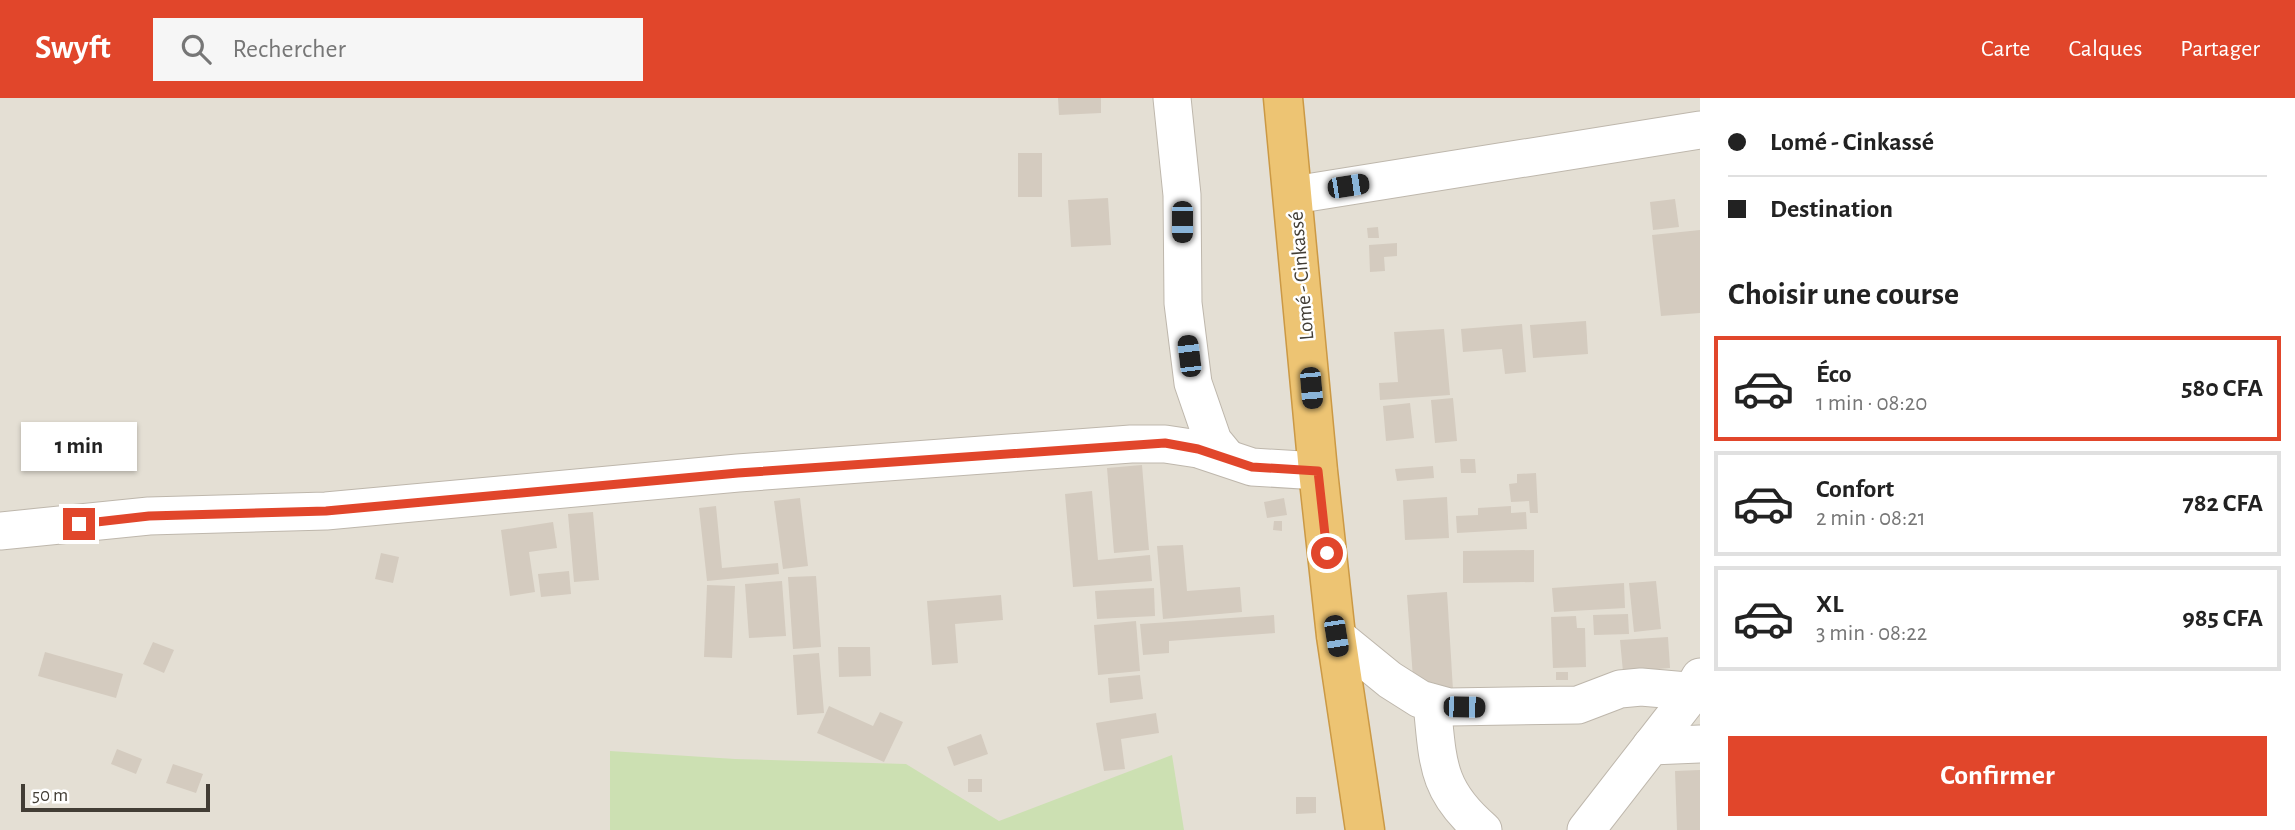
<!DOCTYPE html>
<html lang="fr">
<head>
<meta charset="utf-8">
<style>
	body { margin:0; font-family:"Alegreya Sans",sans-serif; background:#f6f6f6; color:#222; height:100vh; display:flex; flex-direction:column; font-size:26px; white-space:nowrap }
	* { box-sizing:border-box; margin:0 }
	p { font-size:23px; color:#767676 }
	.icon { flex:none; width:38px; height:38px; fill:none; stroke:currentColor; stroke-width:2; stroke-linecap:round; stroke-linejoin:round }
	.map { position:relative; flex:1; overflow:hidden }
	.details { display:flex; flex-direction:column; background:#fff; width:595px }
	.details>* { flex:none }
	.banner { display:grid; align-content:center; height:154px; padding:0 28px; background:#fff }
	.scale { position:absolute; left:21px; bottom:18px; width:189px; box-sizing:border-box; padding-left:7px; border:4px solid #423d35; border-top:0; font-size:19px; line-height:24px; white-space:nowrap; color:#423d35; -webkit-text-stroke:5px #fff; paint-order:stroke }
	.end { position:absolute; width:32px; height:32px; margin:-16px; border:9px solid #e1462b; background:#fff; box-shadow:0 0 0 4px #fff }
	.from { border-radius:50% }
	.bubble { position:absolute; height:49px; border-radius:0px; background:#fff; box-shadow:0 2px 5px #0004; font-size:23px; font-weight:600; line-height:49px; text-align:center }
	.car { position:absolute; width:21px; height:42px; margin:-21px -10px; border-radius:9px; box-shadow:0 0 5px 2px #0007; background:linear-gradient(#222 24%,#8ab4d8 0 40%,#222 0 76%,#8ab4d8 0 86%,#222 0) }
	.banner b { display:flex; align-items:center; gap:24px; height:66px; font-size:26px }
	.banner b+b { border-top:2px solid #e0e0e0 }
	.banner i { width:18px; height:18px; background:#222 }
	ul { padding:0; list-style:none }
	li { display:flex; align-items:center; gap:21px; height:105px; margin:0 14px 10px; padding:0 14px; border:4px solid #e0e0e0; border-radius:0px }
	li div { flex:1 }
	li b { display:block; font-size:26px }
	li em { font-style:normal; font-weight:600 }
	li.selected { border-color:#e1462b }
	li>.icon { width:63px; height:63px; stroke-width:1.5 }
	h2 { padding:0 28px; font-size:32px; line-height:84px }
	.cta { display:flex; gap:14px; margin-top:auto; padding:14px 28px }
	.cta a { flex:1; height:80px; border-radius:0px; background:#e1462b; color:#fff; font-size:28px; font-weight:600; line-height:80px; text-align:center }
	header { display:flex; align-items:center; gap:42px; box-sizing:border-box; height:98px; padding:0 35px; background:#e1462b; color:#fff }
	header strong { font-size:33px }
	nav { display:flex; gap:38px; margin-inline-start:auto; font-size:24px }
	.search { width:490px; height:63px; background:#f6f6f6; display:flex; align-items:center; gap:18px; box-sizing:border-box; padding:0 24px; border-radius:0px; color:#767676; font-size:26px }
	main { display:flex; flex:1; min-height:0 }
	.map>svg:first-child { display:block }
	.residential { fill:#e4dfd4 }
	.green { fill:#cce0b2 }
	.building { fill:#d4cbbf }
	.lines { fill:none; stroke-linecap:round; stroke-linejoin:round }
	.minor-casing { stroke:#beb7ac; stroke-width:39 }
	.highway-casing { stroke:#cb9945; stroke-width:41 }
	.minor { stroke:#fff; stroke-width:37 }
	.highway { stroke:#edc473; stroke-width:38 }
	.route { stroke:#e1462b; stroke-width:9 }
	.labels { text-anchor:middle; stroke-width:5; stroke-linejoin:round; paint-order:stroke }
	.street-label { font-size:21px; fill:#423d35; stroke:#fff }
</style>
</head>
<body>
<header>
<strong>Swyft</strong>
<div class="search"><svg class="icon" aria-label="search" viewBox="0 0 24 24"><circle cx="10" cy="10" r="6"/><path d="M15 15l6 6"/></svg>Rechercher</div>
<nav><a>Carte</a><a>Calques</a><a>Partager</a></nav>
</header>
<main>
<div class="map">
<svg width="1700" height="732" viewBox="0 0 1700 732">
	<rect width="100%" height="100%" fill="#f0ede5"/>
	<rect class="residential" x="0" y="0" width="1700" height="732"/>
	<path class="green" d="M610 653 735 661 906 666 999 723 1172 657 1184 732H610Z"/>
	<g class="building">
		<path d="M1058 0H1101V15L1059 17Z"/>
		<rect x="1018" y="55" width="24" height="44"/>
		<path d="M1108 100 1111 147 1071 149 1068 102Z"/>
		<path d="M1675 101 1679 129 1653 132 1650 104Z"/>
		<path d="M1378 129 1379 140H1368L1367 130Z"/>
		<path d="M1700 132V215L1661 218 1652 137Z"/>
		<path d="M1397 145V158L1384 159 1385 173 1370 174 1369 147Z"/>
		<path d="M1586 223 1588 256 1533 260 1530 227Z"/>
		<path d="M1522 226 1526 274 1505 276 1502 251 1463 254 1461 231Z"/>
		<path d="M1444 231 1450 297 1380 302 1379 285 1398 284 1394 234Z"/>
		<path d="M1453 300 1457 343 1435 345 1431 302Z"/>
		<path d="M1410 305 1414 340 1386 343 1383 308Z"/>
		<path d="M1460 361H1475L1476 375H1461Z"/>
		<path d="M1142 367 1149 452 1114 455 1107 370Z"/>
		<path d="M1433 368 1434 380 1397 383 1395 371Z"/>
		<path d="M1536 375 1538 415H1530L1529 403 1511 404 1509 386 1517 385V376Z"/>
		<path d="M1092 393 1098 462 1150 457 1152 483 1073 489 1065 396Z"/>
		<path d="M1447 399 1449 440 1405 442 1403 402Z"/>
		<path d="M800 400 808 468 783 471 774 403Z"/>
		<path d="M1284 400 1287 417 1267 420 1264 404Z"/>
		<path d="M716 408 722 470 778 465 779 476 707 483 699 410Z"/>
		<path d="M1511 408V415L1526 414 1527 431 1457 435 1456 418 1478 417V410Z"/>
		<path d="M593 414 599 482 574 484 568 416Z"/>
		<path d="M1274 423H1282V433L1273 432Z"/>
		<path d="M553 424 557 450 529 454 535 494 510 498 501 432Z"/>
		<path d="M1183 447 1187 493 1240 489 1242 514 1163 521 1157 448Z"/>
		<path d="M1534 452V484L1463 485V453Z"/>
		<path d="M381 455 399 459 393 485 375 481Z"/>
		<path d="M569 473 571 496 541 499 538 476Z"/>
		<path d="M816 478 821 549 793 551 788 479Z"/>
		<path d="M782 483 786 538 749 540 745 486Z"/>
		<path d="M1656 483 1661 531 1634 534 1629 485Z"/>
		<path d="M1624 485 1625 510 1554 514 1552 490Z"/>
		<path d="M707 487 735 488 732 560 704 559Z"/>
		<path d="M1154 490 1155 518 1097 521 1095 493Z"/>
		<path d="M1447 494 1453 592 1414 594 1407 497Z"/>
		<path d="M1001 497 1003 522 955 526 958 565 932 567 927 503Z"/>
		<path d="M1628 516 1629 536 1594 537 1593 517Z"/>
		<path d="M1274 517 1275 535 1169 543V555L1143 557 1140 526Z"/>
		<path d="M1576 518 1577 530H1585L1586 569 1553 570 1551 519Z"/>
		<path d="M1136 523 1140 573 1098 577 1094 527Z"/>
		<path d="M1668 539 1670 570 1623 574 1620 542Z"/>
		<path d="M153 544 174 552 164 575 143 566Z"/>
		<path d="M838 549H870L871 578 839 579Z"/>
		<path d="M45 554 123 576 116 600 38 578Z"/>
		<path d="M819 555 824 615 797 617 793 557Z"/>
		<rect x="1556" y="574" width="12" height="8"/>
		<path d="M1140 577 1143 601 1110 605 1108 580Z"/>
		<path d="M829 608 873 628 880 614 903 624 884 664 817 635Z"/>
		<path d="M1156 615 1159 635 1121 641 1125 671 1104 673 1096 625Z"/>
		<path d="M981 636 988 656 954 668 947 649Z"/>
		<path d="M117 651 142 661 136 676 111 666Z"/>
		<path d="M173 666 203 676 196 695 166 685Z"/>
		<path d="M1700 672V732H1677L1675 673Z"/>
		<rect x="968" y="681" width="14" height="13"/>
		<path d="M1296 699H1316V715L1296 716Z"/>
	</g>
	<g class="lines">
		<g class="minor-casing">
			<g id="minor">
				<path d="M1172 0 1182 97 1183 205 1193 285 1213 343 1227 360"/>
				<path d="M1294 97 1700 32"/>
				<path d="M0 433 149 418 326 413 738 375 1131 346H1165L1198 351 1252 369 1318 373"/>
				<path d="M1336 538 1390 582 1420 601 1449 609 1578 607 1620 591 1641 589 1700 594"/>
				<path d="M1432 605C1438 664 1436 692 1483 732"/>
				<path d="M1651 648 1700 646"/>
				<path d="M1586 732 1687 602 1700 579"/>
			</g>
		</g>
		<g class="highway-casing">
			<path id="highway" d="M1283 0 1318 373 1336 538 1365 732"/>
		</g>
		<use href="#minor" class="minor"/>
		<use href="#highway" class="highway"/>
	</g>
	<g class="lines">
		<path class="route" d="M79 426 149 418 326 413 738 375 1165 345 1198 351 1252 369 1318 373 1327 455"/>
	</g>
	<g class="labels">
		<g class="street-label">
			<text transform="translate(1301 178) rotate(-95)" y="7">Lomé - Cinkassé</text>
		</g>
	</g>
</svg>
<div class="scale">50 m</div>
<i class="end from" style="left:1327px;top:455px"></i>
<i class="end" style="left:79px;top:426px"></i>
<div class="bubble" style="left:21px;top:324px;width:116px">1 min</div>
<i class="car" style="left:1348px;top:88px;rotate:81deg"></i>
<i class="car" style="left:1182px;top:124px;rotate:180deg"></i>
<i class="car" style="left:1189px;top:258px;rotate:353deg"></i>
<i class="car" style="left:1311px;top:290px;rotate:175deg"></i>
<i class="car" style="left:1336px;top:538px;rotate:171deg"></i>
<i class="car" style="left:1464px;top:609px;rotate:91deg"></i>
</div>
<section class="details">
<div class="banner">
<b><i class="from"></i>Lomé - Cinkassé</b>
<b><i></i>Destination</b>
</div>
<h2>Choisir une course</h2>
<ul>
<li class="selected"><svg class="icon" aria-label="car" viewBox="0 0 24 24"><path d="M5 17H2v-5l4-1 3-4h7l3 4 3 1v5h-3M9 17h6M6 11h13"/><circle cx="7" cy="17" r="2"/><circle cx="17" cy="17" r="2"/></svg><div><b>Éco</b><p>1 min · 08:20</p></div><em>580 CFA</em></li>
<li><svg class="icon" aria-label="car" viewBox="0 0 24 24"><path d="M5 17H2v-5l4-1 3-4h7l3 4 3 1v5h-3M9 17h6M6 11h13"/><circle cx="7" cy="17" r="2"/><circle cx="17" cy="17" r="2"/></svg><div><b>Confort</b><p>2 min · 08:21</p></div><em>782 CFA</em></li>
<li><svg class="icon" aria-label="car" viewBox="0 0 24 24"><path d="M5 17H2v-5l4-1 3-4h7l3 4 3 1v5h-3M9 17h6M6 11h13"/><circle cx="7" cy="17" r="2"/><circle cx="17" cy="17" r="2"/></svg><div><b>XL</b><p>3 min · 08:22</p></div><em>985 CFA</em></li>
</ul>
<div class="cta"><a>Confirmer</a></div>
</section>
</main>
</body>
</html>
